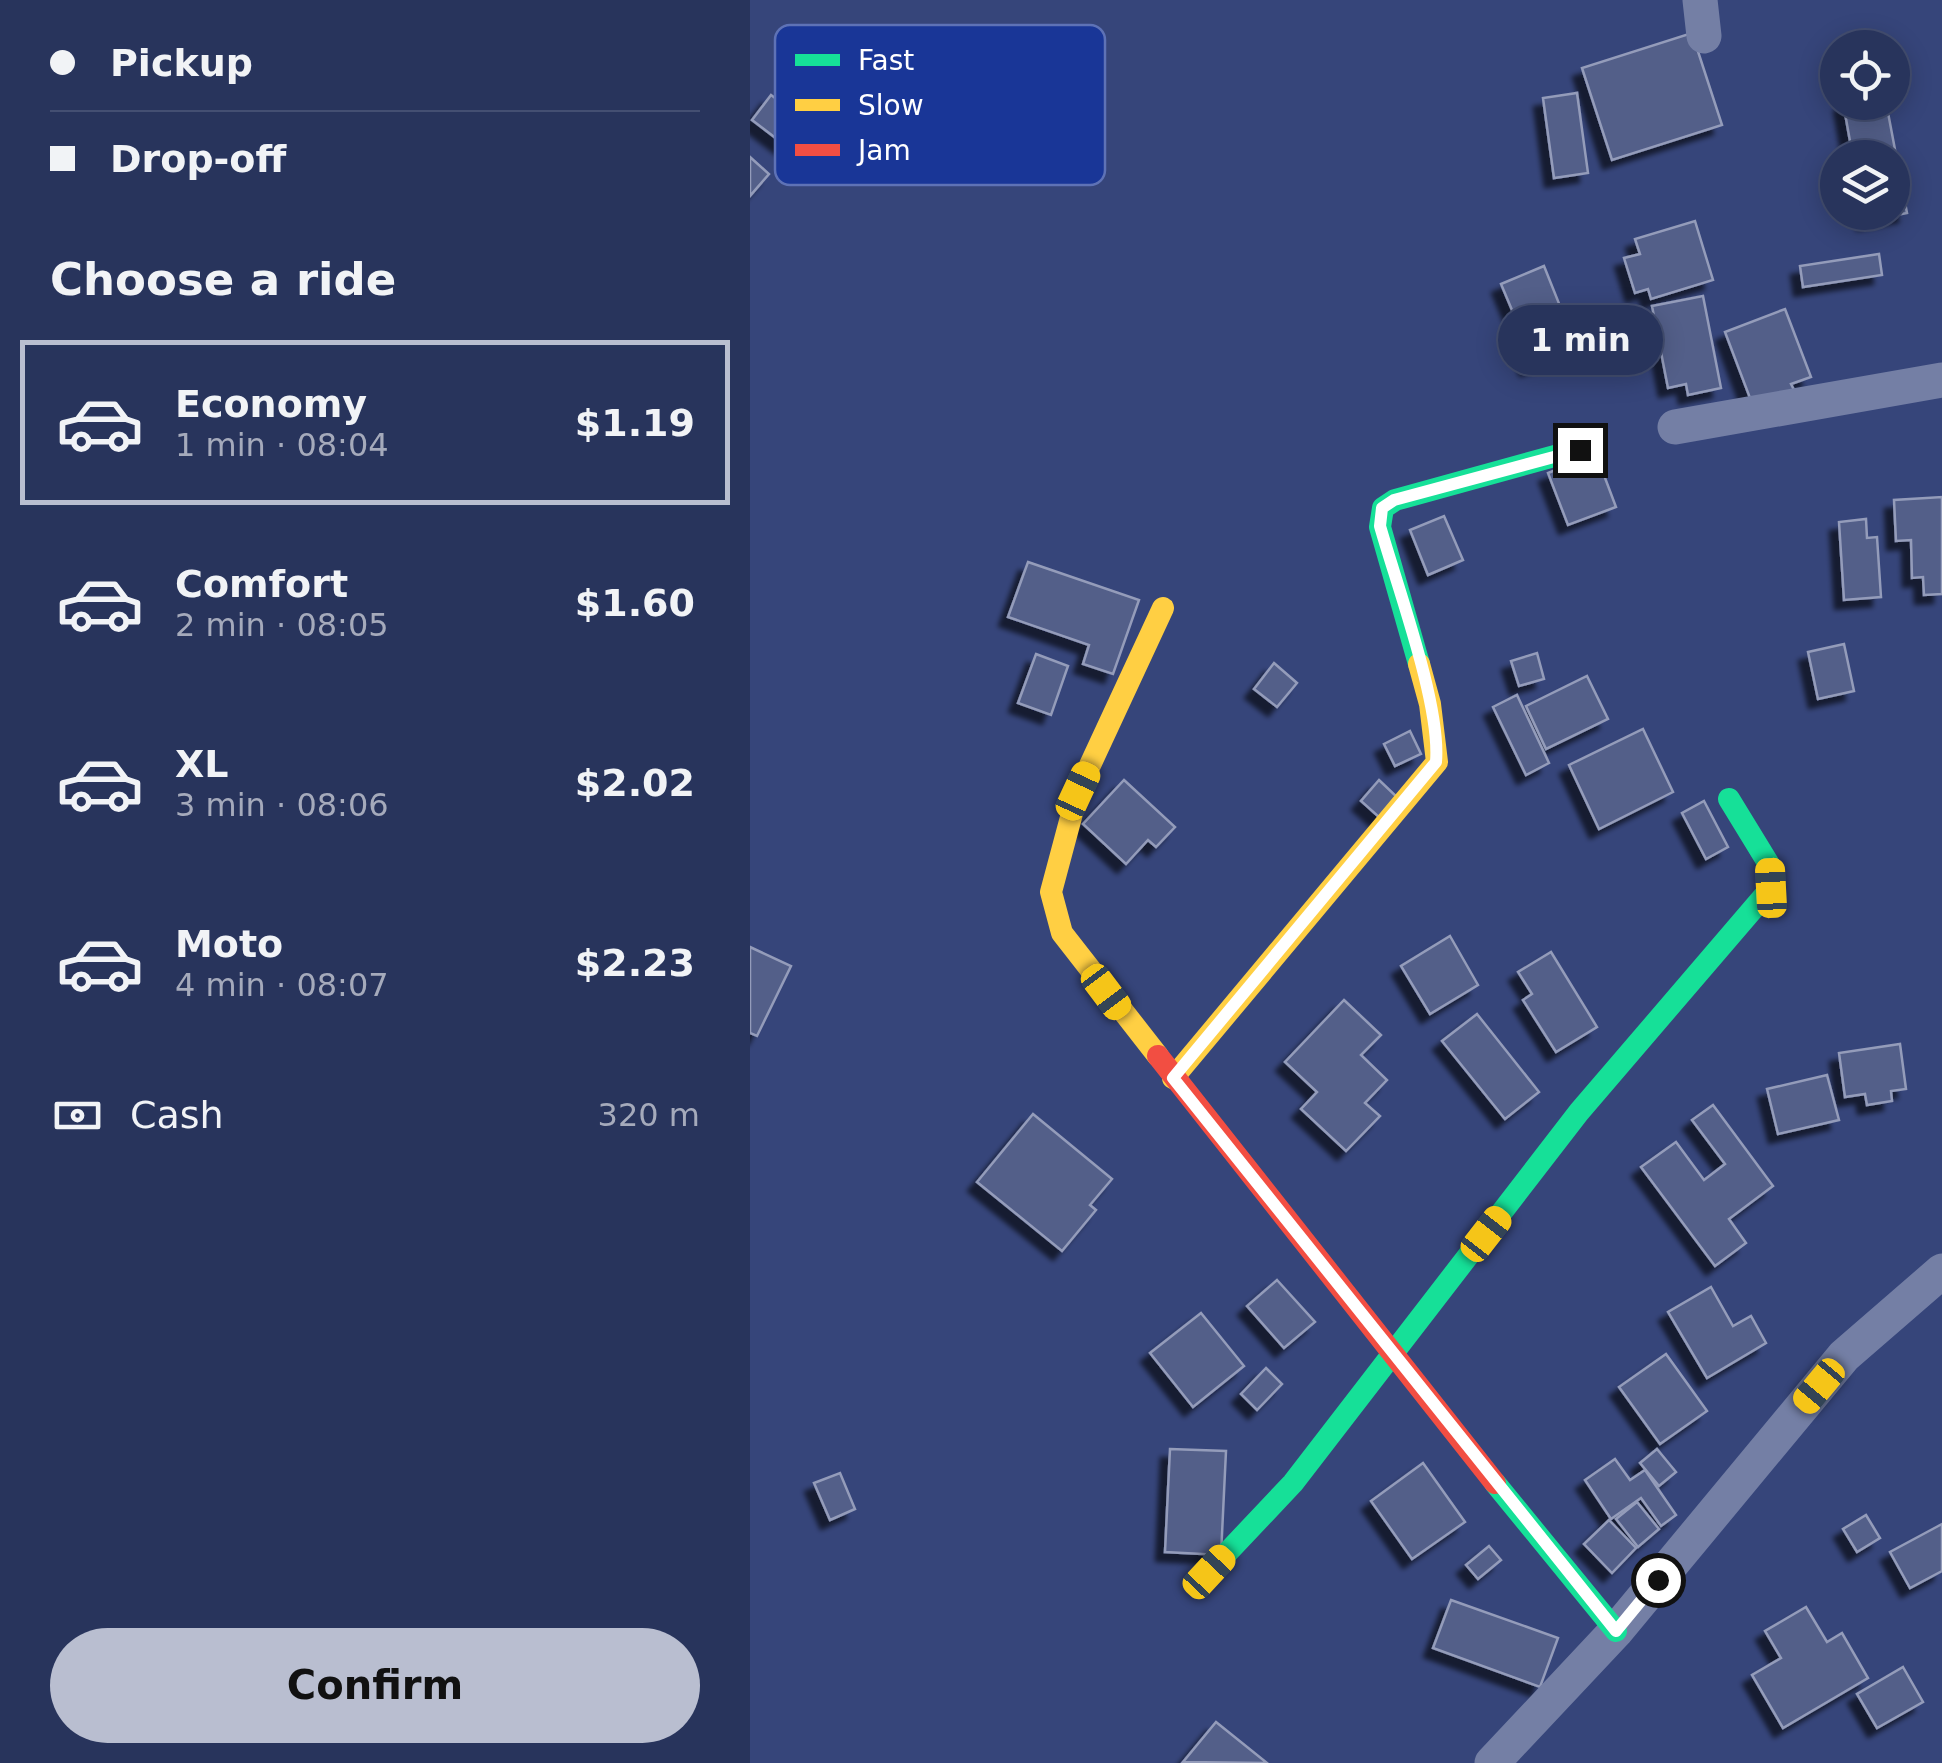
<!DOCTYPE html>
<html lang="en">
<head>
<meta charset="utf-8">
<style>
	body { margin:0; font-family:"DejaVu Sans",sans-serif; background:#303c62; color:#f1f3f6; height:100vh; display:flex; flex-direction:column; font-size:38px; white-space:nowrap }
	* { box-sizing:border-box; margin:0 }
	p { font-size:32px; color:#a5aabb }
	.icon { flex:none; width:55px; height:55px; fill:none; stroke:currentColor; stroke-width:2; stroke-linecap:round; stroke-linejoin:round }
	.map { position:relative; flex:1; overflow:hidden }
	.drawer { display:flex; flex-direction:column; background:#28345c; width:750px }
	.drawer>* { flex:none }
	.banner { display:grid; align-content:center; height:220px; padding:0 50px; background:#28345c }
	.controls { position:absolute; left:1070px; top:30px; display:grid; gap:20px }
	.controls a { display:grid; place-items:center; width:90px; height:90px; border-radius:50%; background:#28345c; box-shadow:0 5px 25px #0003,0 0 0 2px #444f72; font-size:50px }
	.end { position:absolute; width:45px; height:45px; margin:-22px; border:12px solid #fff; background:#111; box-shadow:0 0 0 5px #111 }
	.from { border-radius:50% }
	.bubble { position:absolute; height:70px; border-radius:35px; background:#28345c; box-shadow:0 5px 25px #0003,0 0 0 2px #444f72; font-size:32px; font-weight:600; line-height:70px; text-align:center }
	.car { position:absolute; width:30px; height:60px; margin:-30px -15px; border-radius:12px; box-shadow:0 0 8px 2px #0007; background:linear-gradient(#f5c518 24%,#345 0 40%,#f5c518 0 76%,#345 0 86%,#f5c518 0) }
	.banner b { display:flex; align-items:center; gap:35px; height:95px; font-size:38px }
	.banner b+b { border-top:2px solid #444f72 }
	.banner i { width:25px; height:25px; background:#f1f3f6 }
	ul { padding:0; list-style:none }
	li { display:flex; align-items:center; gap:30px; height:165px; margin:0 20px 15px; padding:0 30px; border:5px solid transparent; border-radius:0px }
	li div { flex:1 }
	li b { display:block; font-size:38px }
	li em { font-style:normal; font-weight:600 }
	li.active { border-color:#b9bed0 }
	li>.icon { width:90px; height:90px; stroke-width:1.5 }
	h2 { padding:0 50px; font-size:45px; line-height:120px }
	.pay { display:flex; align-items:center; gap:25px; height:110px; padding:0 50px; font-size:38px }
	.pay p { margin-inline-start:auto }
	.primary-button { display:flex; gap:20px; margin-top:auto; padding:20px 50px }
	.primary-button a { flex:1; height:115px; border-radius:60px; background:#b9bed0; color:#111; font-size:40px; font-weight:600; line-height:115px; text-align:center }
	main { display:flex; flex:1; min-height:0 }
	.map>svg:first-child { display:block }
	.building { fill:#535f89; stroke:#949cba; stroke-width:2.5; filter:url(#shadow) }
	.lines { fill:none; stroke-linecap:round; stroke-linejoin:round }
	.street { stroke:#747fa5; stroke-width:35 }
	.fast { stroke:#16e098; stroke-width:22 }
	.slow { stroke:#ffcf43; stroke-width:22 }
	.jam { stroke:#f24e42; stroke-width:22 }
	.route { stroke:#fff; stroke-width:12 }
	.key { fill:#193697; stroke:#5e72b6; stroke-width:2.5 }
	.key-label { font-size:28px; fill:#fff }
</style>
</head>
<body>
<main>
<section class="drawer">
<div class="banner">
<b><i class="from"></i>Pickup</b>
<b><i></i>Drop-off</b>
</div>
<h2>Choose a ride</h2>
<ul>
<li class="active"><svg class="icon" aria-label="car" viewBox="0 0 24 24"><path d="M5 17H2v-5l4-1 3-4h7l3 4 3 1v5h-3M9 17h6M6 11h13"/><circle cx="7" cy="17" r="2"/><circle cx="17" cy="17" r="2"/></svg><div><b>Economy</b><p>1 min · 08:04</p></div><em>$1.19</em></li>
<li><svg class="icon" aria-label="car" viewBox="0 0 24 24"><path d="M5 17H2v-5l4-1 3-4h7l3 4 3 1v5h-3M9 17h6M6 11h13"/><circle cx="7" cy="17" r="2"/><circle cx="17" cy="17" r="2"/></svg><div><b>Comfort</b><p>2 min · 08:05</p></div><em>$1.60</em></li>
<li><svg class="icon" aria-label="car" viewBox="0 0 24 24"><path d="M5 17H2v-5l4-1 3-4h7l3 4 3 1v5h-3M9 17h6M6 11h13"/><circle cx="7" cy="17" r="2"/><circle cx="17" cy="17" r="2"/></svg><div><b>XL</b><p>3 min · 08:06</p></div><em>$2.02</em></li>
<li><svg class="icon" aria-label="car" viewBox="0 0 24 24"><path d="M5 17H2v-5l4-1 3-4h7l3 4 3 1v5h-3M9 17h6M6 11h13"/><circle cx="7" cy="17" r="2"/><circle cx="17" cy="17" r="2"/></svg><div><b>Moto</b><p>4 min · 08:07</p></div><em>$2.23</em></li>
</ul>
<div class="pay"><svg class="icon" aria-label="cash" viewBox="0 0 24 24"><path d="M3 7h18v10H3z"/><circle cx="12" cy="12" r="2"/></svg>Cash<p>320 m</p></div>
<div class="primary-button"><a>Confirm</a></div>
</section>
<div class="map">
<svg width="1192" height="1763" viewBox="0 0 1192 1763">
	<defs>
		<filter id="shadow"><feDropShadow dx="-9" dy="9" stdDeviation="2.5" flood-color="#0009"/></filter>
	</defs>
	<rect width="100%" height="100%" fill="#36457a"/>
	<g class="building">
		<path d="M942 33 972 125 862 160 832 68Z"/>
		<path d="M827 93 838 173 804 178 793 98Z"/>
		<path d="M21 95 55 120 36 146 2 120Z"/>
		<path d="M1093 102H1136L1157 213 1116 221 1114 212H1142V158H1103Z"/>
		<path d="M0 157 19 174 0 196Z"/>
		<path d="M945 221 963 280 901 299 898 289 885 293 874 258 890 254 885 239Z"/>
		<path d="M1129 254 1132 275 1053 287 1050 266Z"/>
		<path d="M794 266 812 311 770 329 751 284Z"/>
		<path d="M953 296 971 388 938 395 936 384 918 388 902 306Z"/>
		<path d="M1035 309 1061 377 1041 384 1044 390 1003 406 975 332Z"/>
		<path d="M806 320 818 354 779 367 768 333Z"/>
		<path d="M846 454 866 507 818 525 798 473Z"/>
		<path d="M1192 497V594L1174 595 1173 577 1162 578 1161 540 1146 541 1144 500Z"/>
		<path d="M694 516 713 560 678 575 660 530Z"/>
		<path d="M1116 519 1117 538 1127 537 1131 597 1094 600 1089 522Z"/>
		<path d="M278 562 389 600 363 674 333 664 339 645 258 617Z"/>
		<path d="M1094 644 1104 691 1068 699 1058 652Z"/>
		<path d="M787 653 794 679 769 686 761 661Z"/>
		<path d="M286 654 318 666 301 715 268 703Z"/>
		<path d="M524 663 547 683 527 707 504 689Z"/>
		<path d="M837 676 858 719 796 749 776 706Z"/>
		<path d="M767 695 799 763 776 775 743 707Z"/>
		<path d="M893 729 923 792 849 829 819 765Z"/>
		<path d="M660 731 671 754 645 766 634 744Z"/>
		<path d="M374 780 425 827 406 847 398 840 376 864 333 824Z"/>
		<path d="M629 780 648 798 630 818 611 801Z"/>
		<path d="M954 801 978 847 956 859 932 813Z"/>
		<path d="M700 936 728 985 680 1014 651 966Z"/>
		<path d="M0 947 41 966 7 1036 0 1033Z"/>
		<path d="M801 952 847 1027 806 1052 773 1000 782 994 768 972Z"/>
		<path d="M594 1000 631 1035 611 1055 637 1080 615 1103 630 1116 596 1151 551 1109 567 1092 535 1062Z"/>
		<path d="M727 1014 789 1092 755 1119 692 1041Z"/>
		<path d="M1150 1044 1156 1089 1141 1091 1142 1101 1117 1105 1115 1094 1095 1097 1089 1053Z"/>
		<path d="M1077 1075 1089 1120 1028 1134 1017 1089Z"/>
		<path d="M963 1105 1023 1186 979 1219 996 1243 965 1266 891 1167 926 1142 954 1180 975 1164 942 1120Z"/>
		<path d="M283 1114 362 1179 340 1205 346 1210 312 1251 227 1182Z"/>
		<path d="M527 1280 565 1322 534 1348 497 1306Z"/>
		<path d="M961 1287 983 1326 1001 1316 1016 1343 957 1378 918 1312Z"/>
		<path d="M451 1313 494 1366 443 1407 400 1353Z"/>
		<path d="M916 1354 957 1411 910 1444 869 1387Z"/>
		<path d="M516 1368 532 1384 507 1410 491 1394Z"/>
		<path d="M420 1449 476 1451 471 1555 415 1552Z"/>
		<path d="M907 1449 926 1472 909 1486 890 1463Z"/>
		<path d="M865 1459 880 1480 895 1470 926 1515 911 1526 891 1498 861 1519 835 1480Z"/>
		<path d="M673 1463 715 1522 662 1559 621 1501Z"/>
		<path d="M90 1473 105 1509 80 1520 64 1483Z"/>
		<path d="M887 1502 909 1529 888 1547 866 1519Z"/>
		<path d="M1116 1515 1130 1538 1107 1552 1093 1529Z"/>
		<path d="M859 1520 886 1548 862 1573 834 1544Z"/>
		<path d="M1192 1524V1571L1160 1588 1140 1552Z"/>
		<path d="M739 1546 751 1560 728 1579 716 1565Z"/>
		<path d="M701 1600 808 1638 790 1687 683 1648Z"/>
		<path d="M1056 1607 1077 1642 1092 1633 1118 1678 1033 1728 1002 1675 1031 1658 1015 1631Z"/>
		<path d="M1153 1667 1173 1702 1127 1728 1107 1694Z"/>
		<path d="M466 1722 517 1763 433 1762Z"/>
	</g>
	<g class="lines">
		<g class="street">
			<path d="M950 0 954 36"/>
			<path d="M925 427 1192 380"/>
			<path d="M742 1763 866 1631 1094 1356 1192 1271"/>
		</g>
		<g class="fast">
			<path d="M669 664 630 527 633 508 645 500 830 449"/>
			<path d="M745 1483 866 1631"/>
			<path d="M459 1572 543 1483 829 1112 1021 888 1020 866 979 799"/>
		</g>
		<g class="slow">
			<path d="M408 1056 312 933 301 892 328 791 413 608"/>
			<path d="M423 1078 687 762 680 704 669 664"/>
		</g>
		<path class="jam" d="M408 1056 745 1483"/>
	</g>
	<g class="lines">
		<path class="route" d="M830 450 644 500 632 508 630 526C647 586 691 705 686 762L423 1078 866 1631 908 1580"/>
	</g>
	<rect x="25" y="25" width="330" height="160" rx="15" class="key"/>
	<rect x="45" y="54" width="45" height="12" fill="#16e098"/>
	<rect x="45" y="99" width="45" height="12" fill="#ffcf43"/>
	<rect x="45" y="144" width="45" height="12" fill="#f24e42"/>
	<g class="key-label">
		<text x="108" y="70">Fast</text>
		<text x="108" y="115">Slow</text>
		<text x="108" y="160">Jam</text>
	</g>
</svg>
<div class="controls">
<a><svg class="icon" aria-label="locate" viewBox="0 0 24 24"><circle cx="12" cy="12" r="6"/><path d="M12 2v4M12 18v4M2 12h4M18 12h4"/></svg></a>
<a><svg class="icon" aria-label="layers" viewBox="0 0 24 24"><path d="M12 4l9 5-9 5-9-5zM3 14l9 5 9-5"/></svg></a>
</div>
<i class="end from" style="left:908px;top:1580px"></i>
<i class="end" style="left:830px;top:450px"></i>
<div class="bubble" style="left:748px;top:305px;width:165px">1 min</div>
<i class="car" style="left:328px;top:791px;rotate:25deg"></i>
<i class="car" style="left:1021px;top:888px;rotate:357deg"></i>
<i class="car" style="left:356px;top:992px;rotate:143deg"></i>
<i class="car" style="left:736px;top:1234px;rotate:38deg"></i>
<i class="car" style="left:1069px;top:1386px;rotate:220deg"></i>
<i class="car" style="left:459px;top:1572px;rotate:43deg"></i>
</div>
</main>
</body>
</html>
